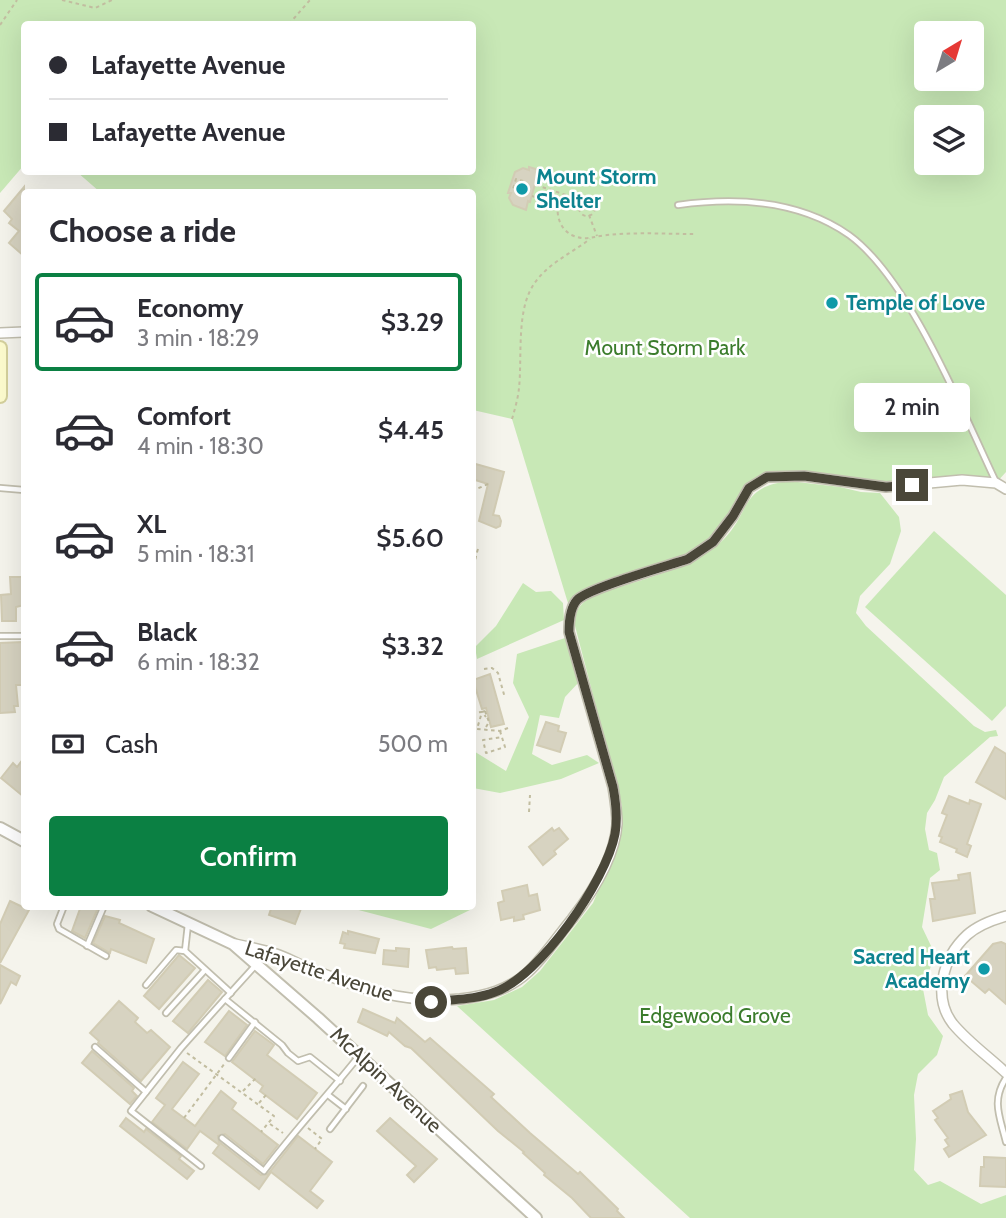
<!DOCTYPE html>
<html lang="en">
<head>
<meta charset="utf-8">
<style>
	body { margin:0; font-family:Cabin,sans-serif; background:#f2f2f3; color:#2b2b33; height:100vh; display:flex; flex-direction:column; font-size:26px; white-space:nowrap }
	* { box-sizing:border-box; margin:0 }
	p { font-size:23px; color:#7c7c81 }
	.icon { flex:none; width:38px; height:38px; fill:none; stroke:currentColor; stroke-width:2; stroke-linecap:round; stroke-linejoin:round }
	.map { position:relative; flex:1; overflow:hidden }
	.panel { position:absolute; left:21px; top:189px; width:455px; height:721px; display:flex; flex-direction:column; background:#fff; border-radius:7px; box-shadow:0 7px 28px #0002 }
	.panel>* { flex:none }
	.guide { position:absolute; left:21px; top:21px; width:455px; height:154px; border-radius:7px; box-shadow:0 7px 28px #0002; display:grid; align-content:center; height:154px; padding:0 28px; background:#fff }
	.needle { width:46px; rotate:38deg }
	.controls { position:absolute; left:914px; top:21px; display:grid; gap:14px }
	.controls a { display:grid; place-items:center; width:70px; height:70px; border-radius:7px; background:#fff; box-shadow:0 7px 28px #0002; font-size:35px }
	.end { position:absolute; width:32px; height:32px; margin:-16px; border:9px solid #4a4739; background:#fff; box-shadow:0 0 0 4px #fff }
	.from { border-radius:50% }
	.bubble { position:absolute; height:49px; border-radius:7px; background:#fff; box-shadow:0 7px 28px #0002; font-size:23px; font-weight:600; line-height:49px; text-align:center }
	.guide b { display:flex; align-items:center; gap:24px; height:66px; font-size:26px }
	.guide b+b { border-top:2px solid #e1e1e2 }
	.guide i { width:18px; height:18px; background:#2b2b33 }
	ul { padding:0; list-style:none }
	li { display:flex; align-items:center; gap:21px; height:98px; margin:0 14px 10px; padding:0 14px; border:4px solid transparent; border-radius:7px }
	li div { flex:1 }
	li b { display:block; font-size:26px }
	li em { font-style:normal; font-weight:600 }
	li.active { border-color:#0b8043 }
	li>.icon { width:63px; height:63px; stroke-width:1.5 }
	h2 { padding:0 28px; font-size:32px; line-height:84px }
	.pay { display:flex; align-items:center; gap:18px; height:77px; padding:0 28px; font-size:26px }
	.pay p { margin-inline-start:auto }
	.button { display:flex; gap:14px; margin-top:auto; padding:14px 28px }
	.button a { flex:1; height:80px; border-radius:7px; background:#0b8043; color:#fff; font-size:28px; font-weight:600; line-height:80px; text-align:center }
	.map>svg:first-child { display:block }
	.green { fill:#c8e8b6; fill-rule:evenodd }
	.building { fill:#d7d3c1; stroke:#d2ccb4; stroke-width:2 }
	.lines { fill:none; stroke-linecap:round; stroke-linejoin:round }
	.service-casing { stroke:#c1beae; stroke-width:8 }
	.minor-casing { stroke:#c1beae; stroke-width:12 }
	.tertiary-casing { stroke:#c1beae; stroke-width:14 }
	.secondary-casing { stroke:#d4d09c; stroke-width:16 }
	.path { stroke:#c2bda0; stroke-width:2; stroke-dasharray:3.5 3.5; stroke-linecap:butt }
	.service { stroke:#fff; stroke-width:4.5 }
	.minor { stroke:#fff; stroke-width:9 }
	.tertiary { stroke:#fff; stroke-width:10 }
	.secondary { stroke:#fdfbce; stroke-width:12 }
	.route { stroke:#4a4739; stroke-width:9 }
	.culture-dot { fill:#0f9aa8; stroke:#fff; stroke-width:2.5 }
	.labels { text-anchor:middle; stroke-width:5; stroke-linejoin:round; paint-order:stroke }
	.culture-label { font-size:21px; font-weight:bold; fill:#0d838f; stroke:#fff; text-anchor:start }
	.park-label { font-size:21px; fill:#3b7c2c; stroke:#fff }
	.street-label { font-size:21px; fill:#4a4739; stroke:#fff }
</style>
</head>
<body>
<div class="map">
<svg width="1006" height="1218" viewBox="0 0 1006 1218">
	<rect width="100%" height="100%" fill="#f5f4ec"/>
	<g class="green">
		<path d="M0 0H1006V472L996 483 886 487 829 479 758 481 701 552 577 599 571 613 512 419 473 410 472 192H100L77 172H472V24H24V165L0 193ZM926 33H971V79H926ZM926 117H971V163H926Z"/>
		<path d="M789 481 840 487 861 492 880 493 899 517 901 531 890 564 860 596 856 613 866 626 974 726 985 732 996 730 998 736 990 737 944 777 935 800 927 813 925 829 929 850 937 853 940 870 930 878 922 927 932 948 931 966 923 989 928 1015 943 1036 937 1055 918 1074 914 1095 916 1139 914 1170 928 1185 940 1181 981 1204 1006 1195V1218H690L457 1006 494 1000 522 987 540 971 593 903 619 841 622 806 575 626C574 610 581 602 595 595 635 581 694 569 724 539 751 511 740 487 789 481Z"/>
		<path d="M934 531 1006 595V706L992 721 865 607Z"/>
		<path d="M523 583 536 592 551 591 563 603 564 620 477 659 475 647 496 626Z"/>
		<path d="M568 637 579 682 565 697 559 718 540 715 532 754 552 765 587 755 599 763 561 779 500 793 473 788 472 750 506 771 529 717 513 683 517 654Z"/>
		<path d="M470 906 472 909 431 929 347 907Z"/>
	</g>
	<g class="building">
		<path d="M529 167 539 170 530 202 528 201 526 210 513 205 509 198 511 193H508L515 172 523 168 529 170Z"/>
		<path d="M24 187V256L9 243 19 231 9 223 12 219 4 211Z"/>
		<path d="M472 463 504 472 493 515 499 516 501 521 500 526 496 528 479 521 488 484 472 479Z"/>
		<path d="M10 577H24V605L16 607V621H2L1 595 11 594Z"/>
		<path d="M22 642 24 685H16L18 706H14L15 712 0 713V643Z"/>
		<path d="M490 674 504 724 491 727 486 708 482 709 473 680Z"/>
		<path d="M546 722 559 726 558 731 566 733 560 752 537 745Z"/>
		<path d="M995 747 1006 754V799L976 782Z"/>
		<path d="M24 758V797L1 778 13 763 17 767Z"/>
		<path d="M949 796 969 804 970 800 981 804 967 844 971 846 967 857 956 852 957 849 940 842 942 837 939 836 947 815 942 813Z"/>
		<path d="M552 828 554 831 559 828 568 839 554 851 556 854 543 865 529 847Z"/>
		<path d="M970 873 975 913 933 921 930 899H935L932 883 959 880 958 875Z"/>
		<path d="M527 885 529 896 537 894 540 910 523 915 524 919 514 921V917L501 920 498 903 504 901 502 891Z"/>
		<path d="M10 901 29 910 0 963V924Z"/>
		<path d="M81 906 98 908 85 938 72 931Z"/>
		<path d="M272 906H302L295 924 269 915Z"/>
		<path d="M105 916 120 920 119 923 154 939 146 963 111 949 110 953 93 943Z"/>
		<path d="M348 931 379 939 375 953 344 948 345 944 340 943 343 932 348 934Z"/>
		<path d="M1001 942 1006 944V1004L989 989 985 993 965 976 993 944Z"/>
		<path d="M452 947 453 949 466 948 468 973 456 974 455 968 437 970 436 967 429 968 426 950Z"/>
		<path d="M396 948 409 949 408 967 383 964 384 950 396 951Z"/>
		<path d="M179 955 195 968 159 1009 144 996Z"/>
		<path d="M0 965 20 976 16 985 11 982 0 1004Z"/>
		<path d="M208 980 222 992 188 1033 173 1021Z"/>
		<path d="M119 1001 138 1018 135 1022 147 1033 151 1030 170 1047 141 1081 98 1043 99 1041 90 1033Z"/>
		<path d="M363 1009 395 1023 397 1018 425 1042 430 1038 494 1094 491 1097 530 1133 578 1174 580 1172 618 1209 617 1211 624 1218H591L572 1198 544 1175 545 1173 523 1153 524 1152 498 1131 411 1048 405 1046 389 1032 387 1036 358 1022Z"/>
		<path d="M229 1011 247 1025 225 1056 205 1042Z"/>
		<path d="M255 1031 274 1045 267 1055 317 1093 297 1119 260 1091 263 1086 232 1062Z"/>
		<path d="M92 1051 134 1088 132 1091 137 1096 130 1104 82 1063Z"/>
		<path d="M183 1062 199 1074 172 1109 195 1126 221 1091 236 1103 232 1109 278 1145 263 1164 225 1134 218 1136 219 1142 261 1175 268 1174 298 1136 332 1162 310 1191 323 1201 317 1208 271 1172 259 1189 213 1153 219 1145 200 1131 187 1149 152 1122 165 1105 156 1098Z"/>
		<path d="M962 1091 968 1112 986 1135 949 1157 944 1149 949 1146 945 1140 948 1138 935 1120 938 1118 933 1111 951 1099 950 1095Z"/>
		<path d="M126 1118 144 1132 146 1129 181 1156 179 1159 194 1171 187 1179 120 1126Z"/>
		<path d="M390 1118 437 1159 414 1182 407 1175 416 1166 377 1131Z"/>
		<path d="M984 1157 1006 1158V1187L980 1186 981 1167H984Z"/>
	</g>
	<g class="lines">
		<g class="service-casing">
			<g id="service">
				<path d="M678 205C736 197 799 200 849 235 910 279 963 413 996 482"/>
				<path d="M0 488 24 490"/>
				<path d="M0 636H24"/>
				<path d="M64 906 57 924 59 929 106 956"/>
				<path d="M87 946 104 906"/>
				<path d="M185 951 188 924"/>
				<path d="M255 966 225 999 282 1045 288 1053 298 1061 310 1057 340 1081"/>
				<path d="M146 985 176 950 185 951 231 993"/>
				<path d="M166 1013 205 970"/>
				<path d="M95 1047 146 1092"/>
				<path d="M229 1058 255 1022"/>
				<path d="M1006 1078C991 1101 1000 1117 1006 1142"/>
				<path d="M328 1095 346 1109"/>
				<path d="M330 1129 363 1086"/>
				<path d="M222 1138 264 1171C294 1131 328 1095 359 1056"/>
				<path d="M201 1166 131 1111 181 1048 225 999"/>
			</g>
		</g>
		<g class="minor-casing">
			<g id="minor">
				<path d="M0 333 24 332"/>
				<path d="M1006 916C992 920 978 925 967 935 943 957 932 997 953 1024 968 1042 989 1057 1006 1073"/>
				<path d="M235 944C249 947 263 950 276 954 286 957 296 963 306 967 358 988 403 1004 460 999 485 996 509 990 528 972 544 957 558 936 572 919 592 893 615 857 617 824 617 811 615 799 613 787L569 632C569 622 570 607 577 600 588 588 668 566 688 559L713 542 733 516 749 488 767 477 804 476 886 487 962 480 996 483 1006 489"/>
			</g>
		</g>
		<g class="tertiary-casing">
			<g id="tertiary">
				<path d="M0 828 24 841"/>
				<path d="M152 906 233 944 318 1018 536 1218"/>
			</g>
		</g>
		<g class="secondary-casing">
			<path id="secondary" d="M0 348V396"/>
		</g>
		<g class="path">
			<path d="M62 0 95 8 112 0"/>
			<path d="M289 24 310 0"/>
			<path d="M0 25 17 0"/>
			<path d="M536 185 581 200"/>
			<path d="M519 191 513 189 516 179 523 181"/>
			<path d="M532 196 558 204C556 217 561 231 574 236 586 241 595 236 607 235 636 232 667 234 696 234"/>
			<circle cx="587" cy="208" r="8"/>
			<path d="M559 204 577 210"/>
			<path d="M589 215 597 236"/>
			<path d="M512 419C515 409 518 398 519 388 522 360 517 317 530 291 542 266 569 255 590 239"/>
			<path d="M472 491 488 484"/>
			<path d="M472 601C475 583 472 567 478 549"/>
			<path d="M484 669 492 668 498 673 505 698"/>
			<path d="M485 711 482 712 477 729 500 731 508 728"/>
			<path d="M485 711 489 722 486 727"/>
			<path d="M472 713 482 712 486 717"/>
			<path d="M500 731 505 747 486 753 483 740 502 737"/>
			<path d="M529 812 530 795"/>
			<path d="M187 1053 274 1116 261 1132"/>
			<path d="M243 1091 256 1078"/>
			<path d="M259 1103 266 1095"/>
			<path d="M184 1118 225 1063"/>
			<path d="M270 1124 283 1133"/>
			<path d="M308 1128 322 1139 315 1149"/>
		</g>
		<use href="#service" class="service"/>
		<use href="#minor" class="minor"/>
		<use href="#tertiary" class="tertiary"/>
		<use href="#secondary" class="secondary"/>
	</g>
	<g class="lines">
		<path class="route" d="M431 1002C452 999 475 1000 495 992 540 976 606 881 615 834 618 818 616 803 613 787L569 632C569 622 570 608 577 600 588 588 667 566 688 559L713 542 733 516 749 488 767 477 804 476 886 487 912 485"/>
	</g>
	<g class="culture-dot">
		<circle cx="522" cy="189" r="7"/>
		<circle cx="832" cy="303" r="7"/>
		<circle cx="984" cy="969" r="7"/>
	</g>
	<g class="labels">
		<g class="culture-label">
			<text x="536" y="184">Mount Storm<tspan x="536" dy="24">Shelter</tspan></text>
			<text x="846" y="310">Temple of Love</text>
			<text x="970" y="964" text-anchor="end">Sacred Heart<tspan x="970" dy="24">Academy</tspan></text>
		</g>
		<g class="park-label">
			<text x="665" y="355">Mount Storm Park</text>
			<text x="715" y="1023">Edgewood Grove</text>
		</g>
		<g class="street-label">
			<text transform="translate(319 971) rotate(18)" y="7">Lafayette Avenue</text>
			<text transform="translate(386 1080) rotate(43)" y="7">McAlpin Avenue</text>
		</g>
	</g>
</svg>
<div class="controls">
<a><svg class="needle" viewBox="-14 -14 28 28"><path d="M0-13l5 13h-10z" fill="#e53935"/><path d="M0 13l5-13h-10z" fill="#7c7c81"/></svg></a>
<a><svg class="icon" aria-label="layers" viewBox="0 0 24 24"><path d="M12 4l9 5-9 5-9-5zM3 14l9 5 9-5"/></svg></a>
</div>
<i class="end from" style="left:431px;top:1002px"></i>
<i class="end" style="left:912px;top:485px"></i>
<div class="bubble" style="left:854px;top:383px;width:116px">2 min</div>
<div class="guide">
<b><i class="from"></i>Lafayette Avenue</b>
<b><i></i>Lafayette Avenue</b>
</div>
<section class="panel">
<h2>Choose a ride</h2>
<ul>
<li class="active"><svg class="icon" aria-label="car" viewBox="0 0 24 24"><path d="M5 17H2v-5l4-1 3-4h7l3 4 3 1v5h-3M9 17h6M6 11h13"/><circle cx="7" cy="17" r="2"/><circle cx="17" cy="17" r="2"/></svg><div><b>Economy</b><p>3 min · 18:29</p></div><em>$3.29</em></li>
<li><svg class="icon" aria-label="car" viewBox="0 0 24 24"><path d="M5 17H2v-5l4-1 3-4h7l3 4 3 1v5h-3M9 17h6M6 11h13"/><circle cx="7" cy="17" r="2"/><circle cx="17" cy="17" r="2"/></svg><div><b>Comfort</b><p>4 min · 18:30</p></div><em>$4.45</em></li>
<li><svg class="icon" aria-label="car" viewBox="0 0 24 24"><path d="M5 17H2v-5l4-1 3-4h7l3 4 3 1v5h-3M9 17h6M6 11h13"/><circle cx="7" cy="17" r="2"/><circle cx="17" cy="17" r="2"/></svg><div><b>XL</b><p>5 min · 18:31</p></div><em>$5.60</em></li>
<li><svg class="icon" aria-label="car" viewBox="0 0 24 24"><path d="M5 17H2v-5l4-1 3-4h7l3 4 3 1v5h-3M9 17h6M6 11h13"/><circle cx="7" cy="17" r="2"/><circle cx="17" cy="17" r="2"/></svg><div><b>Black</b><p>6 min · 18:32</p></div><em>$3.32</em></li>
</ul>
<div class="pay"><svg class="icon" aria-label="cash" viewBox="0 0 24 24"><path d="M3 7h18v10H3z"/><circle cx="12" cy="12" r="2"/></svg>Cash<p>500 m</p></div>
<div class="button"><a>Confirm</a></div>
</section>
</div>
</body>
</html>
